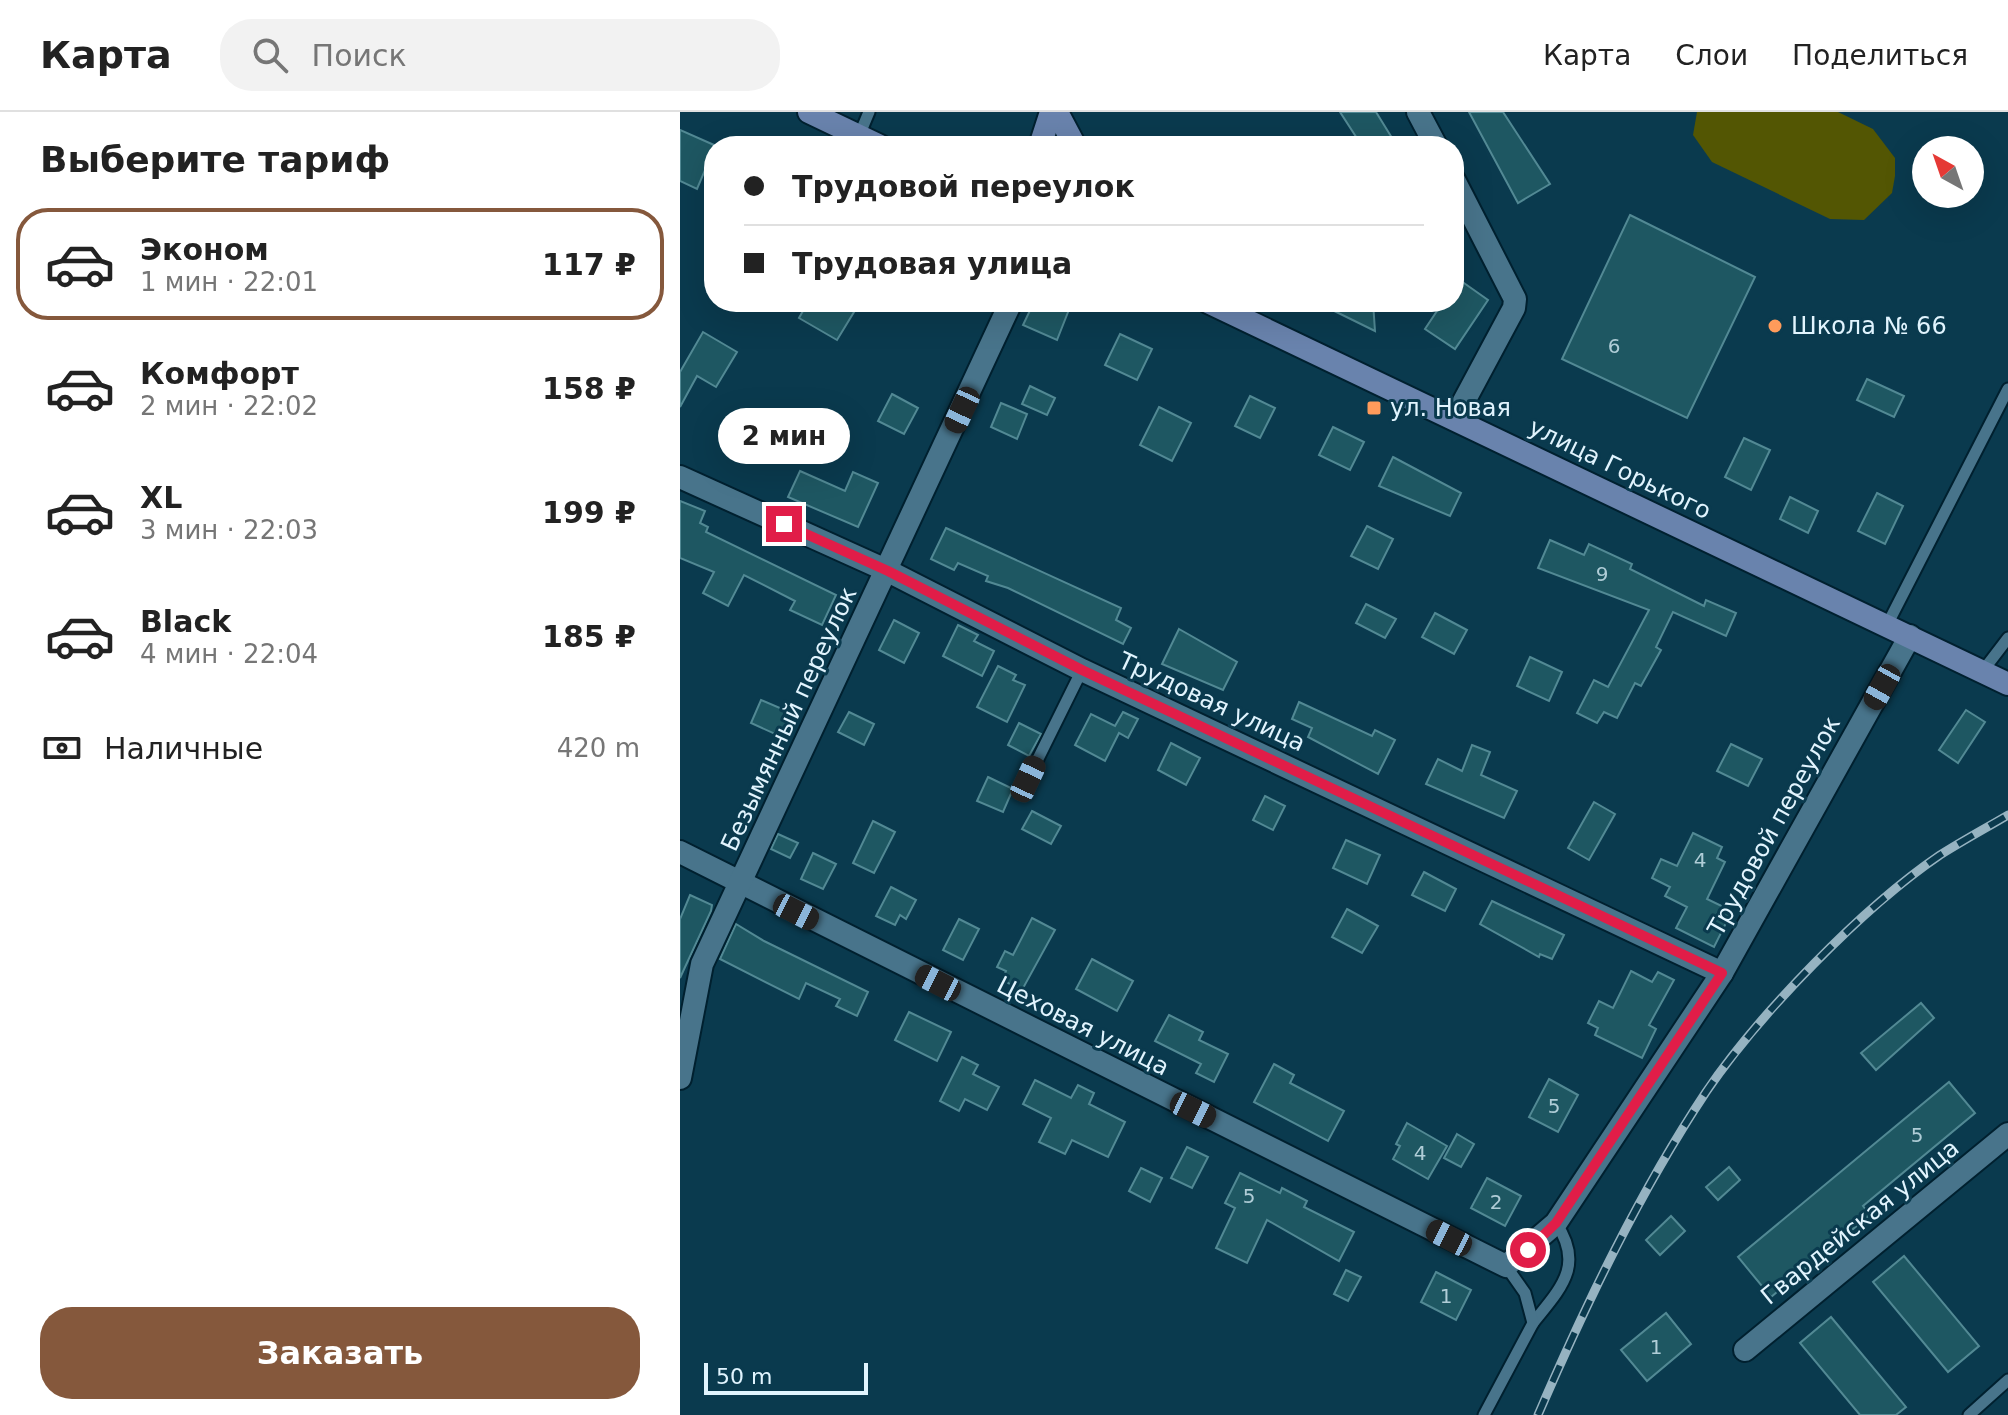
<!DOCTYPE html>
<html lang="ru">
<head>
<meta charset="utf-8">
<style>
	body { margin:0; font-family:"DejaVu Sans",sans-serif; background:#f2f2f2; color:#222; height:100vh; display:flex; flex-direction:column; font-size:30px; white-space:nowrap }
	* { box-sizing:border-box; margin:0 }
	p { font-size:26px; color:#767676 }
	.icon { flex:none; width:44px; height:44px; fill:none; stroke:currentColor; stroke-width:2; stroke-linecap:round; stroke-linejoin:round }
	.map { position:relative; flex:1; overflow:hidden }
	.details { display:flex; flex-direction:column; background:#fff; width:680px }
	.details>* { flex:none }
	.guide { position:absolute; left:24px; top:24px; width:760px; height:176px; border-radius:32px; box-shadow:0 8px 32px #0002; display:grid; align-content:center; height:176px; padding:0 40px; background:#fff }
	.needle { width:52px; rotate:320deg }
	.tools { position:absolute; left:1232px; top:24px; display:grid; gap:16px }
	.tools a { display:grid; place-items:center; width:72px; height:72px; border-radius:50%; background:#fff; box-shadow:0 8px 32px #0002; font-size:40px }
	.scale { position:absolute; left:24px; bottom:20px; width:164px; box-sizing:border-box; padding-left:8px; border:4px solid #e1f4fe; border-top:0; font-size:22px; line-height:28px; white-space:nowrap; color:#e1f4fe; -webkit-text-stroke:6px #0a3a4e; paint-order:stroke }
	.end { position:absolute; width:36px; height:36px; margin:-18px; border:10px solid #e11d48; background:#fff; box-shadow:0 0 0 4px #fff }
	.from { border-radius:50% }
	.bubble { position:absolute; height:56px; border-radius:28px; background:#fff; box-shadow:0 8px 32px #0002; font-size:26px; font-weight:800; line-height:56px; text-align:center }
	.car { position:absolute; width:24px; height:48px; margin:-24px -12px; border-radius:10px; box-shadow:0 0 6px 2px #0007; background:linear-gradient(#222 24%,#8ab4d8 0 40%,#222 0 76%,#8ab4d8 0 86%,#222 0) }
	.guide b { display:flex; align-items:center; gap:28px; height:76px; font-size:30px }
	.guide b+b { border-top:2px solid #e0e0e0 }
	.guide i { width:20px; height:20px; background:#222 }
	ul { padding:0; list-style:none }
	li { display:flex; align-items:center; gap:24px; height:112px; margin:0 16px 12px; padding:0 24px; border:4px solid transparent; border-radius:32px }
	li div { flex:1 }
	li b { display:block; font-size:30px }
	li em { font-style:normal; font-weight:800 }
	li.current { border-color:#85583c }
	li>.icon { width:72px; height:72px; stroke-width:1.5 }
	h2 { padding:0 40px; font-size:36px; line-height:96px }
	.pay { display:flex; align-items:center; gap:20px; height:88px; padding:0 40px; font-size:30px }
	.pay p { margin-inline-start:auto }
	.primary-button { display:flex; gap:16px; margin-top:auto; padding:16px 40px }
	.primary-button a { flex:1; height:92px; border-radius:32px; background:#85583c; color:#fff; font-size:32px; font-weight:800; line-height:92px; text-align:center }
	header { display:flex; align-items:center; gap:48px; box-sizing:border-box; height:112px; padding:0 40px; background:#fff; border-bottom:2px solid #e0e0e0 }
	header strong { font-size:38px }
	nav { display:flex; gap:44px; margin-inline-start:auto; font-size:28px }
	.search { width:560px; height:72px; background:#f2f2f2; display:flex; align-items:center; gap:20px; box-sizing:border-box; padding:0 28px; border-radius:32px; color:#767676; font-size:30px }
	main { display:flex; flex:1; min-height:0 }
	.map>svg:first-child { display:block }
	.green { fill:#535603 }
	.building { fill:#1e5762; stroke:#528994; stroke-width:2 }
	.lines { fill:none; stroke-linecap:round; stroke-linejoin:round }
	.service-casing { stroke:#00202f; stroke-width:15 }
	.minor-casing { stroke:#00202f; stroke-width:26 }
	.secondary-casing { stroke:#00202f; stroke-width:26 }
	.service { stroke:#48748b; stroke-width:11 }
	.minor { stroke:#48748b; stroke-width:22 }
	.secondary { stroke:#6983ad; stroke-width:22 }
	.rail-casing { stroke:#96b3c1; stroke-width:9 }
	.rail { stroke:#0a3a4e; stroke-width:6; stroke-dasharray:18; stroke-linecap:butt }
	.route { stroke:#e11d48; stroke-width:10 }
	.poi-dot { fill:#ff9b5b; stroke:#0a3a4e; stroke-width:3 }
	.labels { text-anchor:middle; stroke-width:6; stroke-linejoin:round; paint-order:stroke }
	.number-label { font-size:20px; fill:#b0cdd7 }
	.poi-label { font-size:24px; fill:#e1f4fe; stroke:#0a3a4e; text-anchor:start }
	.street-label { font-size:24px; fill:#e1f4fe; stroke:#0a3a4e }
</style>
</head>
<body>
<header>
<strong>Карта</strong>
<div class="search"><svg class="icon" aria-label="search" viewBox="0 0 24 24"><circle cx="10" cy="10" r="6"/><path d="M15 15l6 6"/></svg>Поиск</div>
<nav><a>Карта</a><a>Слои</a><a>Поделиться</a></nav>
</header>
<main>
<section class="details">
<h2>Выберите тариф</h2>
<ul>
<li class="current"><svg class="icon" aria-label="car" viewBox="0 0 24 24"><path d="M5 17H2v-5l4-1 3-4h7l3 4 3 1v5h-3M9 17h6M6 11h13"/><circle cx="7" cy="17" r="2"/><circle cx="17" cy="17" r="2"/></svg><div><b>Эконом</b><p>1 мин · 22:01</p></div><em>117 ₽</em></li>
<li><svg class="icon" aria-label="car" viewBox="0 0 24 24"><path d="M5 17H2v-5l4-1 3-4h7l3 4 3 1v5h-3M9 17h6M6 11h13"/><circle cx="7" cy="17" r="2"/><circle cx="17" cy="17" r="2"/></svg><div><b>Комфорт</b><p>2 мин · 22:02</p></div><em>158 ₽</em></li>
<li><svg class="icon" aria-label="car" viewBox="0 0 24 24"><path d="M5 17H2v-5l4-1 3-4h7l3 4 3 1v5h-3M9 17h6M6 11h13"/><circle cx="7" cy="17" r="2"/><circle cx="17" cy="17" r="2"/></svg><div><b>XL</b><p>3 мин · 22:03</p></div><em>199 ₽</em></li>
<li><svg class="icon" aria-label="car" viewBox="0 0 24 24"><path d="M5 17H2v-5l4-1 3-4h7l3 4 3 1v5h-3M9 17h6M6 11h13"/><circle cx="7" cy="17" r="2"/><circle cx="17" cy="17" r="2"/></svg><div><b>Black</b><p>4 мин · 22:04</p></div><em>185 ₽</em></li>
</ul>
<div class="pay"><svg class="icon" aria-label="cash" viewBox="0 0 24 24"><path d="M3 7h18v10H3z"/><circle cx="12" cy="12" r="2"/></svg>Наличные<p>420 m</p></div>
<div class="primary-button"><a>Заказать</a></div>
</section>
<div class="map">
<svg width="1328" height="1303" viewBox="0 0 1328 1303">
	<rect width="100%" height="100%" fill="#0a3a4e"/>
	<path class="green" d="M1017 0H1158L1193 17 1215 46V64L1212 81 1184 108 1150 107 1032 50 1013 23Z"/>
	<g class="building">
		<path d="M660 0H696L717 34H682Z"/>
		<path d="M789 0H823L870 72 838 91Z"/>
		<path d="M0 18 34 33V62L25 58 17 77 0 69Z"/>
		<path d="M950 103 1075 165 1007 306 882 247Z"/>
		<path d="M774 164 808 188 775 237 745 217 763 190H774Z"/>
		<path d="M128 190H157L174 200 157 228 119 206Z"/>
		<path d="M354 190H392L377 228 343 213Z"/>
		<path d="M636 190H693L695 219Z"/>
		<path d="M23 220 57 240 36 275 17 264 0 295V260Z"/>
		<path d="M440 222 472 237 457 268 425 253Z"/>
		<path d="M1187 267 1224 284 1214 305 1177 288Z"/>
		<path d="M350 274 375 286 367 303 342 292Z"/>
		<path d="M212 282 238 296 224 322 198 309Z"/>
		<path d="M570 284 595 296 580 326 555 314Z"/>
		<path d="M321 291 347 302 337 327 311 315Z"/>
		<path d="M479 295 511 311 492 349 460 333Z"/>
		<path d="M653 315 684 330 670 358 639 343Z"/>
		<path d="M1064 326 1090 338 1071 378 1045 365Z"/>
		<path d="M713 345 781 381 770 404 699 374Z"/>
		<path d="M120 359 165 379 173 360 198 371 178 415 108 385Z"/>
		<path d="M1197 381 1223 394 1205 432 1178 419Z"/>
		<path d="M1110 385 1138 399 1128 421 1100 407Z"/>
		<path d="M0 389 25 399 20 411 28 415 26 420 156 483 142 513 110 498 115 489 64 463 48 494 23 481 34 460 0 446Z"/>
		<path d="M687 414 713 427 698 457 671 444Z"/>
		<path d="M266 416 441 496 436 508 451 516 443 532 328 476 306 469 308 464 278 451 274 458 251 447Z"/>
		<path d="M870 428 904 443 909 432 952 452 950 457 1024 494 1026 488 1056 501 1046 524 993 500 976 535 981 538 961 574 955 571 937 606 924 600 917 611 897 601 914 568 928 575 969 498 858 456Z"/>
		<path d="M686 492 716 507 705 526 676 511Z"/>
		<path d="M755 501 787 518 774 542 742 525Z"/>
		<path d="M214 508 239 521 224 551 199 538Z"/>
		<path d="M278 513 298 523 294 529 314 539 302 564 263 544Z"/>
		<path d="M499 517 557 550 543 578 482 552Z"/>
		<path d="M850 545 882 560 869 589 837 574Z"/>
		<path d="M318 554 336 563 333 568 345 573 327 610 297 595Z"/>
		<path d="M81 588 114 602 104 626 71 611Z"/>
		<path d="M619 590 692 624 695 618 715 628 698 662 628 625 632 616 612 607Z"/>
		<path d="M1286 598 1305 610 1278 651 1259 638Z"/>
		<path d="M169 600 194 612 184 633 158 620Z"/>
		<path d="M443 600 458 607 448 626 439 621 425 649 395 633 411 602 435 614Z"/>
		<path d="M339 611 361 622 349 644 328 633Z"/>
		<path d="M491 631 520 646 506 673 478 658Z"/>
		<path d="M1051 632 1082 647 1068 674 1037 659Z"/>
		<path d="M792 633 810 640 801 663 837 679 824 706 746 672 758 647 782 659Z"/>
		<path d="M308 665 333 677 323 700 297 689Z"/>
		<path d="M585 684 605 694 593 718 573 708Z"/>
		<path d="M914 690 935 702 909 748 888 736Z"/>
		<path d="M352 699 381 714 371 732 342 717Z"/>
		<path d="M193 709 215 720 194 761 173 751Z"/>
		<path d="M1013 721 1042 735 1037 746 1045 750 1027 787 1052 799 1034 835 996 816 1007 795 985 784 990 775 972 766 981 747 997 754Z"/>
		<path d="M98 722 118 731 110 746 91 737Z"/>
		<path d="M666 728 700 743 687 772 653 756Z"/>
		<path d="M133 741 156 752 143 777 121 767Z"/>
		<path d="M744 760 776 777 765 799 732 783Z"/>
		<path d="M211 775 236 788 226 807 220 803 215 813 196 804Z"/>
		<path d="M10 783 32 793 31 799 0 866V807Z"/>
		<path d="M812 789 884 823 872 847 860 842 859 845 800 812Z"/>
		<path d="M667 797 698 814 682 841 652 825Z"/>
		<path d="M352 806 375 818 342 878 322 868 326 859 317 855 325 839 333 843Z"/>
		<path d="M279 807 299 817 283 848 263 838Z"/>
		<path d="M56 812 84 829 188 880 177 904 156 894 160 887 126 871 119 887 40 847Z"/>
		<path d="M412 847 453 869 437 899 396 877Z"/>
		<path d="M951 859 972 870 978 860 994 868 969 913 976 917 962 946 915 923 918 916 908 911 919 889 933 896Z"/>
		<path d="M1241 891 1254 906 1196 958 1181 941Z"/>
		<path d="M229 900 271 920 257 949 215 928Z"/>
		<path d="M489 903 523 920 519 928 548 942 534 970 516 961 521 952 475 929Z"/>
		<path d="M282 945 298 953 293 962 319 975 307 998 285 987 279 999 260 989Z"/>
		<path d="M594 952 614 963 610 971 664 999 648 1029 574 990Z"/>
		<path d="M869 967 898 983 878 1020 849 1005Z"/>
		<path d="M355 968 391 986 398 973 414 981 409 992 445 1010 428 1045 392 1028 385 1042 359 1030 371 1006 343 992Z"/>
		<path d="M1269 970 1295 1001 1183 1094 1190 1103 1091 1185 1058 1145Z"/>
		<path d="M727 1011 767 1034 748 1067 713 1047 720 1034 716 1032Z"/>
		<path d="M777 1022 794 1032 781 1055 764 1046Z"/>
		<path d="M507 1035 528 1045 512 1076 491 1066Z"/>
		<path d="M1049 1055 1060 1068 1038 1088 1026 1075Z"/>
		<path d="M461 1056 482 1066 470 1090 449 1079Z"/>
		<path d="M560 1061 600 1081 602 1076 627 1089 624 1095 674 1120 659 1149 587 1108 567 1151 536 1136 555 1096 545 1091Z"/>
		<path d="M807 1066 841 1084 825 1114 791 1096Z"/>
		<path d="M991 1104 1005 1119 980 1143 966 1128Z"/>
		<path d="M1224 1144 1299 1234 1268 1260 1193 1170Z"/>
		<path d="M666 1158 681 1165 668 1189 654 1182Z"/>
		<path d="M756 1160 791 1178 776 1208 741 1190Z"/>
		<path d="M986 1201 1011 1232 967 1269 941 1238Z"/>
		<path d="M1151 1205 1226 1295 1216 1303H1180L1120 1231Z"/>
	</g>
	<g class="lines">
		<g class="service-casing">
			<g id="service">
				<path d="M179 24 189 0"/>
				<path d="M1206 515 1328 277"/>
				<path d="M1302 560 1328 526"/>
				<path d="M348 667 402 558"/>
				<path d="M853 1211C880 1177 905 1154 876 1111"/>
				<path d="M804 1303 853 1211 845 1181 826 1154"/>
				<path d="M1289 1303 1328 1268"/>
			</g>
		</g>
		<g class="minor-casing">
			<g id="minor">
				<path d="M738 0 756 34"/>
				<path d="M774 68 835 187 834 196 775 306"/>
				<path d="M0 365 208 459 402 558 1042 861"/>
				<path d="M0 740 826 1154 876 1111 1042 861 1230 524"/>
				<path d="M0 966 22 852 331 190"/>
				<path d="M1065 1238 1328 1022"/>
			</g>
		</g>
		<g class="secondary-casing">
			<g id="secondary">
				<path d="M129 0 200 34"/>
				<path d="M377 0 395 34"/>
				<path d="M360 34 371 0"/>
				<path d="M528 190 1328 572"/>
			</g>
		</g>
		<use href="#service" class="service"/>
		<use href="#minor" class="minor"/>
		<use href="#secondary" class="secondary"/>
		<g class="rail-casing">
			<path id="rail" d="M858 1303C906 1192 959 1081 1026 980 1079 902 1182 796 1260 743 1282 729 1306 716 1328 703"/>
		</g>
		<use href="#rail" class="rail"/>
	</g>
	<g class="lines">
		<path class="route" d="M104 412 208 459 402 558 1042 861 876 1111 848 1138"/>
	</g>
	<g class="poi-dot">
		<circle cx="1095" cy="214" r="8"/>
		<rect x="686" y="288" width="16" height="16" rx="4"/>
	</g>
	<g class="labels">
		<g class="number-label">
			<text x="934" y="241">6</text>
			<text x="922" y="469">9</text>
			<text x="1020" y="755">4</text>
			<text x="874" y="1001">5</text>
			<text x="1237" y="1030">5</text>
			<text x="740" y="1048">4</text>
			<text x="569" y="1091">5</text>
			<text x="816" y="1097">2</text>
			<text x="766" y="1191">1</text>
			<text x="976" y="1242">1</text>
		</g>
		<g class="poi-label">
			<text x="1111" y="222">Школа № 66</text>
			<text x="710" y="304">ул. Новая</text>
		</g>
		<g class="street-label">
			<text transform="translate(940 357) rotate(26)" y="8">улица Горького</text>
			<text transform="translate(532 590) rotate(25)" y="8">Трудовая улица</text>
			<text transform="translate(109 607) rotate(-65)" y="8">Безымянный переулок</text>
			<text transform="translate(1094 714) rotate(-61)" y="8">Трудовой переулок</text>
			<text transform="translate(403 914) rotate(27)" y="8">Цеховая улица</text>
			<text transform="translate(1180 1110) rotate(-39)" y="8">Гвардейская улица</text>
		</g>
	</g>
</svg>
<div class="tools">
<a><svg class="needle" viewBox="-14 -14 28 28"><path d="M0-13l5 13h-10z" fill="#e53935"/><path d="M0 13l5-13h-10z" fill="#767676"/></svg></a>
</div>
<div class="scale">50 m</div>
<i class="end from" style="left:848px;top:1138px"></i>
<i class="end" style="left:104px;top:412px"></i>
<div class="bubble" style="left:38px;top:296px;width:132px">2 мин</div>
<i class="car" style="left:282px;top:298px;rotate:205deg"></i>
<i class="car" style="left:1202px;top:575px;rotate:209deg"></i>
<i class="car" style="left:348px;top:667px;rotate:25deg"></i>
<i class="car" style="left:116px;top:800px;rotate:117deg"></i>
<i class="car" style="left:258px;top:871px;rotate:297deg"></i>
<i class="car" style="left:513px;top:998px;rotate:116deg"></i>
<i class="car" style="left:769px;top:1126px;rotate:297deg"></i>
<div class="guide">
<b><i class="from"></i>Трудовой переулок</b>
<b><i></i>Трудовая улица</b>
</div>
</div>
</main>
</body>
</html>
